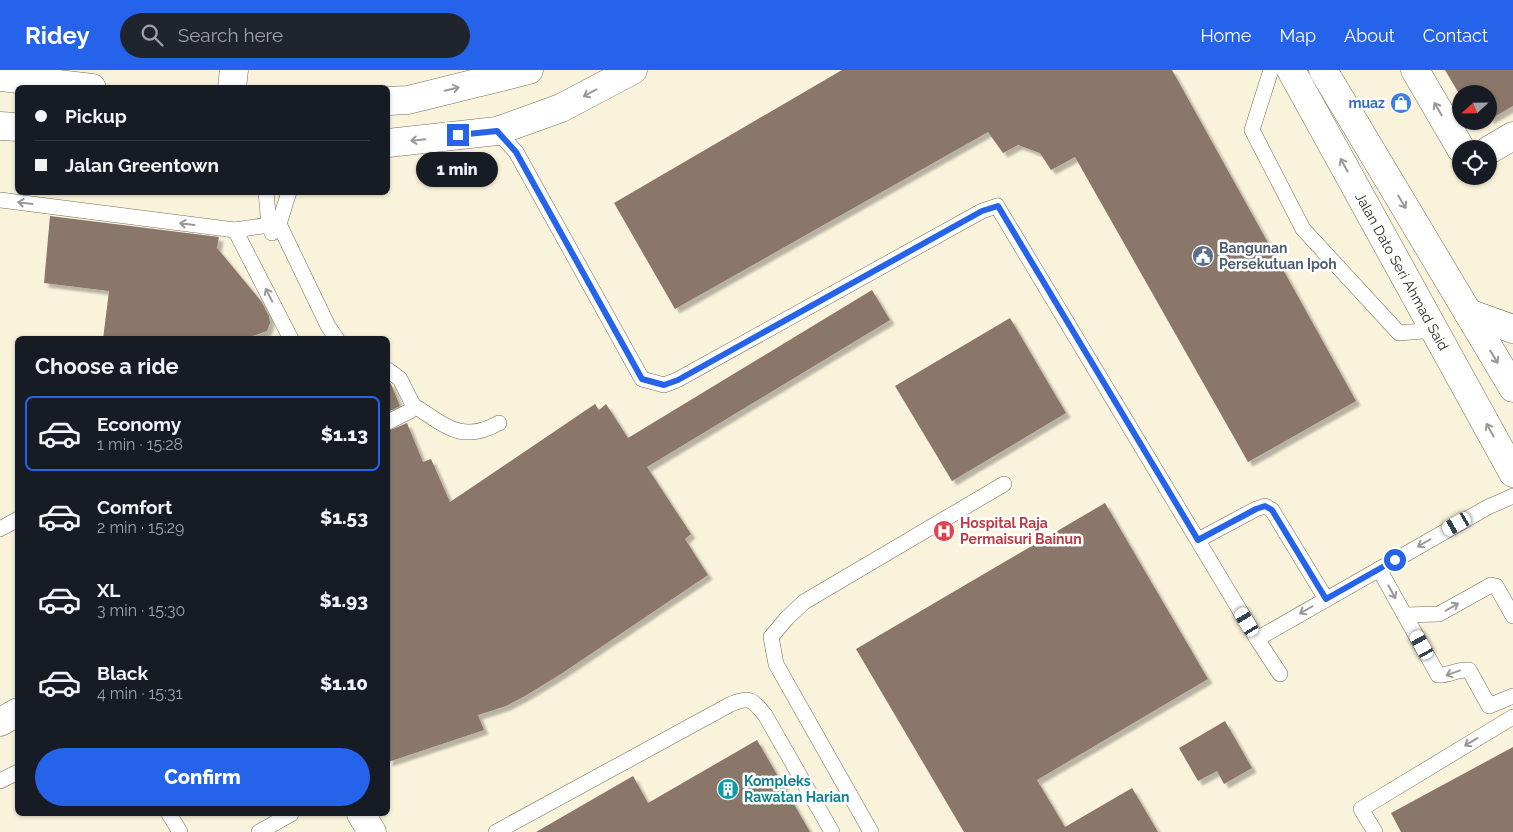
<!DOCTYPE html>
<html lang="en">
<head>
<meta charset="utf-8">
<style>
	body { margin:0; font-family:Raleway,sans-serif; background:#20242c; color:#f1f3f6; height:100vh; display:flex; flex-direction:column; font-size:19px; white-space:nowrap }
	* { box-sizing:border-box; margin:0 }
	p { font-size:16px; color:#9ea1a6 }
	.icon { flex:none; width:28px; height:28px; fill:none; stroke:currentColor; stroke-width:2; stroke-linecap:round; stroke-linejoin:round }
	.map { position:relative; flex:1; overflow:hidden }
	.panel { position:absolute; left:15px; top:266px; width:375px; height:480px; display:flex; flex-direction:column; background:#171b24; border-radius:8px; box-shadow:0 1px 4px #0004 }
	.panel>* { flex:none }
	.guide { position:absolute; left:15px; top:15px; width:375px; height:110px; border-radius:8px; box-shadow:0 1px 4px #0004; display:grid; align-content:center; height:110px; padding:0 20px; background:#171b24 }
	.needle { width:32px; rotate:248deg }
	.fabs { position:absolute; left:1452px; top:15px; display:grid; gap:10px }
	.fabs a { display:grid; place-items:center; width:45px; height:45px; border-radius:50%; background:#171b24; box-shadow:0 1px 4px #0004; font-size:25px }
	.end { position:absolute; width:22px; height:22px; margin:-11px; border:6px solid #2563eb; background:#fff; box-shadow:0 0 0 2px #fff }
	.from { border-radius:50% }
	.bubble { position:absolute; height:35px; border-radius:18px; background:#171b24; box-shadow:0 1px 4px #0004; font-size:16px; font-weight:800; line-height:35px; text-align:center }
	.car { position:absolute; width:15px; height:30px; margin:-15px -8px; border-radius:6px; box-shadow:0 0 4px 1px #0007; background:linear-gradient(#fff 24%,#345 0 40%,#fff 0 76%,#345 0 86%,#fff 0) }
	.guide b { display:flex; align-items:center; gap:18px; height:48px; font-size:19px }
	.guide b+b { border-top:1px solid #363941 }
	.guide i { width:12px; height:12px; background:#f1f3f6 }
	ul { padding:0; list-style:none }
	li { display:flex; align-items:center; gap:15px; height:75px; margin:0 10px 8px; padding:0 10px; border:2px solid transparent; border-radius:8px }
	li div { flex:1 }
	li b { display:block; font-size:19px }
	li em { font-style:normal; font-weight:800 }
	li.on { border-color:#2563eb }
	li>.icon { width:45px; height:45px; stroke-width:1.5 }
	h2 { padding:0 20px; font-size:22px; line-height:60px }
	.primary-button { display:flex; gap:10px; margin-top:auto; padding:10px 20px }
	.primary-button a { flex:1; height:58px; border-radius:30px; background:#2563eb; color:#fff; font-size:20px; font-weight:800; line-height:58px; text-align:center }
	header { display:flex; align-items:center; gap:30px; box-sizing:border-box; height:70px; padding:0 25px; background:#2563eb; color:#fff }
	header strong { font-size:24px }
	nav { display:flex; gap:28px; margin-inline-start:auto; font-size:18px }
	.search { width:350px; height:45px; background:#20242c; display:flex; align-items:center; gap:12px; box-sizing:border-box; padding:0 18px; border-radius:28px; color:#9ea1a6; font-size:19px }
	.map>svg:first-child { display:block }
	.building { fill:#8a7769; filter:url(#shadow) }
	.lines { fill:none; stroke-linecap:round; stroke-linejoin:round }
	.service-casing { stroke:#746d59; stroke-width:16 }
	.minor-casing { stroke:#746d59; stroke-width:29 }
	.secondary-casing { stroke:#746d59; stroke-width:29 }
	.service { stroke:#fff; stroke-width:15 }
	.minor { stroke:#fff; stroke-width:28 }
	.secondary { stroke:#fff; stroke-width:28 }
	.oneway { stroke:#9b9996 }
	.route { stroke:#2563eb; stroke-width:6 }
	.labels { text-anchor:middle; stroke-width:5; stroke-linejoin:round; paint-order:stroke }
	.shop-label { font-size:14px; font-weight:bold; fill:#366cbe; stroke:#fff; text-anchor:end }
	.service-label { font-size:14px; font-weight:bold; fill:#4e5e75; stroke:#fff; text-anchor:start }
	.street-label { font-size:14px; fill:#201d15; stroke:#fff }
	.health-label { font-size:14px; font-weight:bold; fill:#be3a42; stroke:#fff; text-anchor:start }
	.culture-label { font-size:14px; font-weight:bold; fill:#0d838f; stroke:#fff; text-anchor:start }
</style>
</head>
<body>
<header>
<strong>Ridey</strong>
<div class="search"><svg class="icon" aria-label="search" viewBox="0 0 24 24"><circle cx="10" cy="10" r="6"/><path d="M15 15l6 6"/></svg>Search here</div>
<nav><a>Home</a><a>Map</a><a>About</a><a>Contact</a></nav>
</header>
<div class="map">
<svg width="1513" height="762" viewBox="0 0 1513 762">
	<defs>
		<filter id="shadow"><feDropShadow dx="4.5" dy="4.5" stdDeviation="1" flood-color="#0004"/></filter>
	</defs>
	<rect width="100%" height="100%" fill="#faf3dc"/>
	<g class="building">
		<path d="M842 0H1172L1356 331 1248 392 1075 87 1051 100 1040 83 1018 75 1003 83 988 62 675 239 614 133Z"/>
		<path d="M1445 0H1513V36L1489 50V24H1461V27Z"/>
		<path d="M50 146 219 167 217 178 261 231 269 246 270 253 267 261 244 269H103L109 221 44 213Z"/>
		<path d="M872 220 890 250 647 397 691 464 685 469 708 505 561 604 525 626 506 636 478 645 484 660 388 692V361L407 353 423 392 431 389 450 432 595 334 599 340 606 334 628 368Z"/>
		<path d="M1010 248 1066 343 952 411 895 316Z"/>
		<path d="M388 311 391 314 400 336 388 342Z"/>
		<path d="M1105 433 1208 609 1037 710 1065 757 1132 718 1158 762H964L856 579Z"/>
		<path d="M1225 651 1252 698 1224 714 1217 701 1198 711 1179 678Z"/>
		<path d="M757 670 810 762H536L633 706 648 733Z"/>
		<path d="M1513 677V762H1401L1391 743Z"/>
	</g>
	<g class="lines">
		<g class="service-casing">
			<g id="service">
				<path d="M1271 0 1252 60 1303 159 1399 263 1435 260"/>
				<path d="M497 61 516 82 642 309 664 315 677 310 982 141 997 136 1257 569 1488 437 1513 426"/>
				<path d="M266 122 269 155 272 163"/>
				<path d="M289 122 279 154 328 256 337 269"/>
				<path d="M0 130 235 160 269 155"/>
				<path d="M235 160 291 269"/>
				<path d="M388 300 400 309 413 335 410 341 388 352"/>
				<path d="M413 335C445 355 461 374 499 353"/>
				<path d="M0 459 18 449"/>
				<path d="M1198 470 1256 439 1265 436 1272 440 1326 529"/>
				<path d="M1379 499 1438 605C1450 606 1455 599 1469 600L1489 636 1513 626"/>
				<path d="M1405 545 1439 544 1491 515 1496 516 1513 546"/>
				<path d="M1257 569 1280 604"/>
				<path d="M0 711 18 702"/>
				<path d="M169 744 180 762"/>
				<path d="M259 762 291 744"/>
				<path d="M496 762 731 634C750 626 753 630 765 645L832 762"/>
				<path d="M871 762 776 594 771 567 787 548 804 532 1004 414"/>
				<path d="M1375 762 1361 739 1513 647"/>
			</g>
		</g>
		<g class="minor-casing">
			<g id="minor">
				<path d="M1415 0 1461 79"/>
				<path d="M232 18 234 0"/>
				<path d="M1489 80 1513 66"/>
				<path d="M1468 243 1513 259"/>
				<path d="M0 652 18 642"/>
				<path d="M361 744 372 762"/>
			</g>
		</g>
		<g class="secondary-casing">
			<g id="secondary">
				<path id="s1" d="M1291 0 1513 403"/>
				<path d="M1323 0 1513 318"/>
				<path d="M0 7 92 18"/>
				<path d="M388 31 408 30 529 0"/>
				<path d="M0 56 18 57"/>
				<path d="M388 73 497 61 561 38 633 0"/>
			</g>
		</g>
		<use href="#service" class="service"/>
		<use href="#minor" class="minor"/>
		<use href="#secondary" class="secondary"/>
	</g>
	<defs><path id="oneway-shaft" d="M-6 0H5M1.5-3L5.5 0L1.5 3" fill="none" stroke-width="1.6" stroke-linecap="round" stroke-linejoin="round" transform="scale(1.25)"/></defs>
	<g class="oneway">
		<use href="#oneway-shaft" transform="translate(452 19) rotate(-14)"/>
		<use href="#oneway-shaft" transform="translate(590 23) rotate(152)"/>
		<use href="#oneway-shaft" transform="translate(1438 39) rotate(-120)"/>
		<use href="#oneway-shaft" transform="translate(418 70) rotate(174)"/>
		<use href="#oneway-shaft" transform="translate(1344 95) rotate(-119)"/>
		<use href="#oneway-shaft" transform="translate(1402 132) rotate(59)"/>
		<use href="#oneway-shaft" transform="translate(25 133) rotate(-173)"/>
		<use href="#oneway-shaft" transform="translate(187 154) rotate(-173)"/>
		<use href="#oneway-shaft" transform="translate(269 225) rotate(-117)"/>
		<use href="#oneway-shaft" transform="translate(1494 287) rotate(59)"/>
		<use href="#oneway-shaft" transform="translate(1490 360) rotate(-119)"/>
		<use href="#oneway-shaft" transform="translate(1424 473) rotate(150)"/>
		<use href="#oneway-shaft" transform="translate(1392 522) rotate(61)"/>
		<use href="#oneway-shaft" transform="translate(1452 537) rotate(-30)"/>
		<use href="#oneway-shaft" transform="translate(1306 540) rotate(150)"/>
		<use href="#oneway-shaft" transform="translate(1453 603) rotate(160)"/>
		<use href="#oneway-shaft" transform="translate(1471 672) rotate(149)"/>
	</g>
	<g class="lines">
		<path class="route" d="M458 65 497 61 516 82 642 309 664 315 678 310 982 141 998 136 1198 470 1256 439 1265 436 1272 440 1326 529 1395 490"/>
	</g>
	<defs>
		<g id="shop-disc" transform="scale(1.125)"><circle r="9.5" fill="#3f7fe0" stroke="#fff"/><path d="M-5-2.5h2.3a2.7 3.5 0 0 1 5.4 0H5L5.5 6h-11ZM-1.5-2.5h3a1.5 2.3 0 0 0-3 0Z" fill="#fff"/></g>
		<g id="civic-disc" transform="scale(1.125)"><circle r="9.5" fill="#5c6f8a" stroke="#fff"/><path d="M-.6-6.5H3V-4.5H.6V-3L4-1V1h2V6H-6V1h2V-1L-.6-3ZM-1.2 2.5V6h2.4V2.5Z" fill="#fff"/></g>
		<g id="hospital-disc" transform="scale(1.125)"><circle r="9.5" fill="#e0444e" stroke="#fff"/><path d="M-5-5h3v3.5h4V-5h3V5h-3V1.5h-4V5h-3Z" fill="#fff"/></g>
		<g id="building-disc" transform="scale(1.125)"><circle r="9.5" fill="#0f9aa8" stroke="#fff"/><path d="M-4-6H4V6H1V3H-1V6H-4ZM-2.5-4.3h1.7v1.8h-1.7ZM.8-4.3h1.7v1.8H.8ZM-2.5-1h1.7V.8h-1.7ZM.8-1h1.7V.8H.8Z" fill="#fff"/></g>
	</defs>
	<g fill-rule="evenodd">
		<use href="#shop-disc" x="1401" y="33"/>
		<use href="#civic-disc" x="1203" y="186"/>
		<use href="#hospital-disc" x="944" y="461"/>
		<use href="#building-disc" x="728" y="719"/>
	</g>
	<g class="labels">
		<g class="shop-label">
			<text x="1385" y="38">muaz</text>
		</g>
		<g class="service-label">
			<text x="1219" y="183">Bangunan<tspan x="1219" dy="16">Persekutuan Ipoh</tspan></text>
		</g>
		<g class="street-label">
			<text dy="5" stroke="none"><textPath href="#s1" startOffset="230">Jalan Dato Seri Ahmad Said</textPath></text>
		</g>
		<g class="health-label">
			<text x="960" y="458">Hospital Raja<tspan x="960" dy="16">Permaisuri Bainun</tspan></text>
		</g>
		<g class="culture-label">
			<text x="744" y="716">Kompleks<tspan x="744" dy="16">Rawatan Harian</tspan></text>
		</g>
	</g>
</svg>
<div class="fabs">
<a><svg class="needle" viewBox="-14 -14 28 28"><path d="M0-13l5 13h-10z" fill="#e53935"/><path d="M0 13l5-13h-10z" fill="#9ea1a6"/></svg></a>
<a><svg class="icon" aria-label="locate" viewBox="0 0 24 24"><circle cx="12" cy="12" r="6"/><path d="M12 2v4M12 18v4M2 12h4M18 12h4"/></svg></a>
</div>
<i class="end from" style="left:1395px;top:490px"></i>
<i class="end" style="left:458px;top:65px"></i>
<div class="bubble" style="left:416px;top:82px;width:82px">1 min</div>
<i class="car" style="left:1457px;top:454px;rotate:240deg"></i>
<i class="car" style="left:1247px;top:552px;rotate:329deg"></i>
<i class="car" style="left:1422px;top:575px;rotate:331deg"></i>
<div class="guide">
<b><i class="from"></i>Pickup</b>
<b><i></i>Jalan Greentown</b>
</div>
<section class="panel">
<h2>Choose a ride</h2>
<ul>
<li class="on"><svg class="icon" aria-label="car" viewBox="0 0 24 24"><path d="M5 17H2v-5l4-1 3-4h7l3 4 3 1v5h-3M9 17h6M6 11h13"/><circle cx="7" cy="17" r="2"/><circle cx="17" cy="17" r="2"/></svg><div><b>Economy</b><p>1 min · 15:28</p></div><em>$1.13</em></li>
<li><svg class="icon" aria-label="car" viewBox="0 0 24 24"><path d="M5 17H2v-5l4-1 3-4h7l3 4 3 1v5h-3M9 17h6M6 11h13"/><circle cx="7" cy="17" r="2"/><circle cx="17" cy="17" r="2"/></svg><div><b>Comfort</b><p>2 min · 15:29</p></div><em>$1.53</em></li>
<li><svg class="icon" aria-label="car" viewBox="0 0 24 24"><path d="M5 17H2v-5l4-1 3-4h7l3 4 3 1v5h-3M9 17h6M6 11h13"/><circle cx="7" cy="17" r="2"/><circle cx="17" cy="17" r="2"/></svg><div><b>XL</b><p>3 min · 15:30</p></div><em>$1.93</em></li>
<li><svg class="icon" aria-label="car" viewBox="0 0 24 24"><path d="M5 17H2v-5l4-1 3-4h7l3 4 3 1v5h-3M9 17h6M6 11h13"/><circle cx="7" cy="17" r="2"/><circle cx="17" cy="17" r="2"/></svg><div><b>Black</b><p>4 min · 15:31</p></div><em>$1.10</em></li>
</ul>
<div class="primary-button"><a>Confirm</a></div>
</section>
</div>
</body>
</html>
